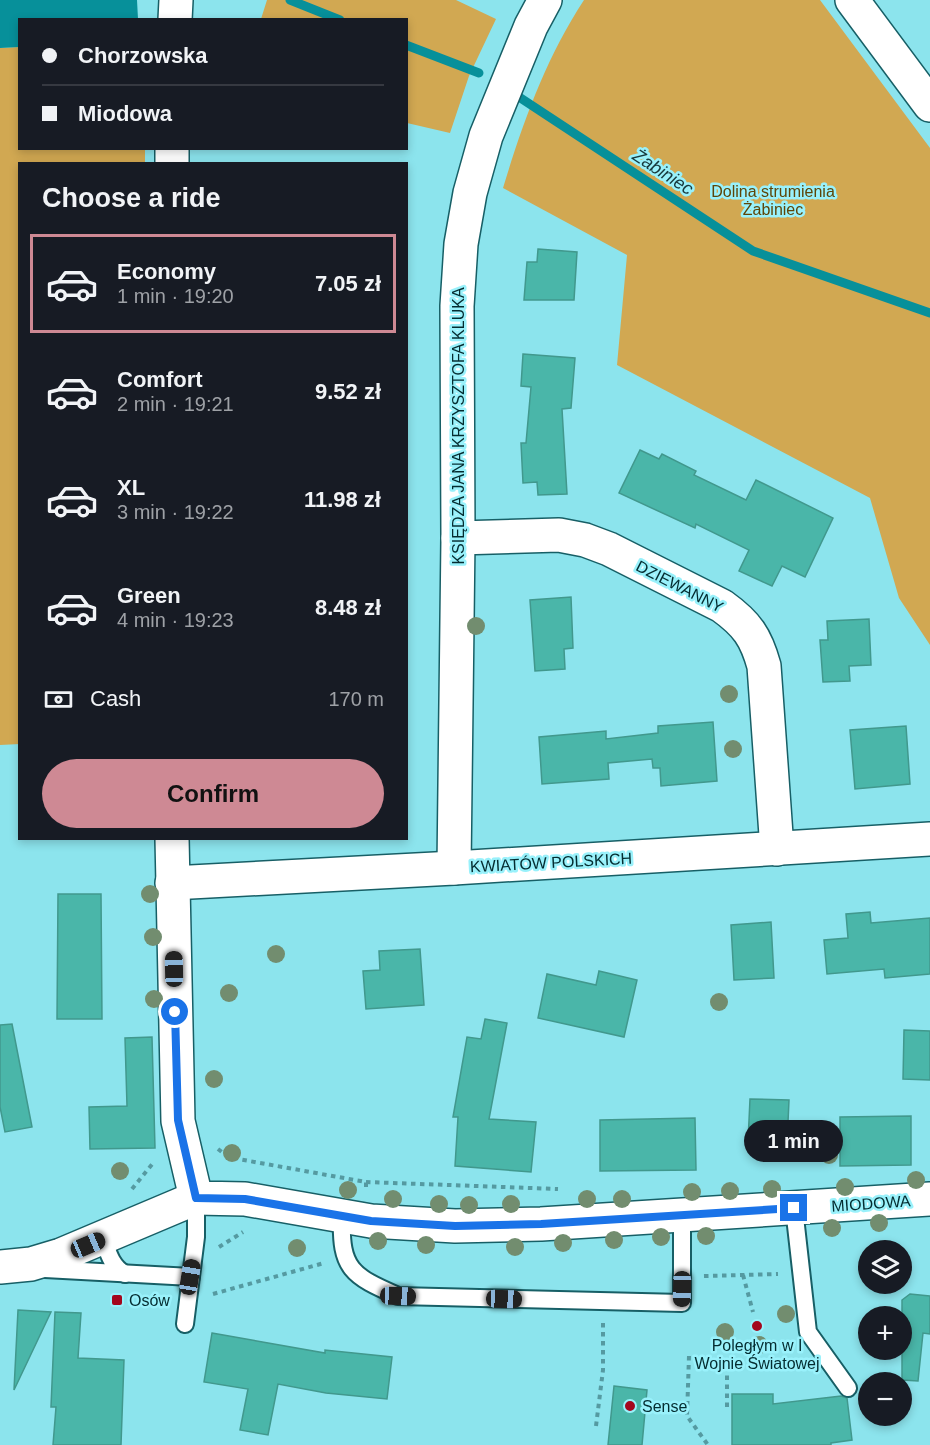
<!DOCTYPE html>
<html lang="en">
<head>
<meta charset="utf-8">
<style>
	body { margin:0; font-family:Helvetica,sans-serif; background:#242831; color:#f1f3f6; height:100vh; display:flex; flex-direction:column; font-size:22px; white-space:nowrap }
	* { box-sizing:border-box; margin:0 }
	p { font-size:20px; color:#9ea1a6 }
	.icon { flex:none; width:33px; height:33px; fill:none; stroke:currentColor; stroke-width:2; stroke-linecap:round; stroke-linejoin:round }
	.map { position:relative; flex:1; overflow:hidden }
	.sheet { position:absolute; left:18px; top:162px; width:390px; height:678px; display:flex; flex-direction:column; background:#171b24; border-radius:0px; box-shadow:0 3px 9px #0003 }
	.sheet>* { flex:none }
	.hud { position:absolute; left:18px; top:18px; width:390px; height:132px; border-radius:0px; box-shadow:0 3px 9px #0003; display:grid; align-content:center; height:132px; padding:0 24px; background:#171b24 }
	.tools { position:absolute; left:858px; top:1240px; display:grid; gap:12px }
	.tools a { display:grid; place-items:center; width:54px; height:54px; border-radius:50%; background:#171b24; box-shadow:0 3px 9px #0003; font-size:30px }
	.end { position:absolute; width:27px; height:27px; margin:-14px; border:8px solid #1a73e8; background:#fff; box-shadow:0 0 0 3px #fff }
	.from { border-radius:50% }
	.bubble { position:absolute; height:42px; border-radius:21px; background:#171b24; box-shadow:0 3px 9px #0003; font-size:20px; font-weight:600; line-height:42px; text-align:center }
	.car { position:absolute; width:18px; height:36px; margin:-18px -9px; border-radius:8px; box-shadow:0 0 4px 2px #0007; background:linear-gradient(#222 24%,#8ab4d8 0 40%,#222 0 76%,#8ab4d8 0 86%,#222 0) }
	.hud b { display:flex; align-items:center; gap:21px; height:57px; font-size:22px }
	.hud b+b { border-top:2px solid #363941 }
	.hud i { width:15px; height:15px; background:#f1f3f6 }
	ul { padding:0; list-style:none }
	li { display:flex; align-items:center; gap:18px; height:99px; margin:0 12px 9px; padding:0 12px; border:3px solid transparent; border-radius:0px }
	li div { flex:1 }
	li b { display:block; font-size:22px }
	li em { font-style:normal; font-weight:600 }
	li.active { border-color:#ce8994 }
	li>.icon { width:54px; height:54px; stroke-width:1.5 }
	h2 { padding:0 24px; font-size:27px; line-height:72px }
	.pay { display:flex; align-items:center; gap:15px; height:66px; padding:0 24px; font-size:22px }
	.pay p { margin-inline-start:auto }
	.action { display:flex; gap:12px; margin-top:auto; padding:12px 24px }
	.action a { flex:1; height:69px; border-radius:36px; background:#ce8994; color:#111; font-size:24px; font-weight:600; line-height:69px; text-align:center }
	.map>svg:first-child { display:block }
	.green { fill:#d1a852 }
	.water { fill:#07909a }
	.lines { fill:none; stroke-linecap:round; stroke-linejoin:round }
	.stream { stroke:#07909a; stroke-width:9 }
	.building { fill:#4ab6a9; stroke:#41988d; stroke-width:1.5 }
	.service-casing { stroke:#175f66; stroke-width:20 }
	.minor-casing { stroke:#175f66; stroke-width:36 }
	.tertiary-casing { stroke:#175f66; stroke-width:36 }
	.path { stroke:#559aa1; stroke-width:4; stroke-dasharray:4.5 4.5; stroke-linecap:butt }
	.service { stroke:#fff; stroke-width:16 }
	.minor { stroke:#fff; stroke-width:33 }
	.tertiary { stroke:#fff; stroke-width:33 }
	.tree { fill:#728d6f }
	.route { stroke:#1a73e8; stroke-width:8 }
	.poi-dot { fill:#a3071d; stroke:#99f1fb; stroke-width:2 }
	.labels { text-anchor:middle; stroke-width:5; stroke-linejoin:round; paint-order:stroke }
	.park-label { font-size:16px; fill:#5d4508; stroke:#99f1fb }
	.street-label { font-size:16px; fill:#042c30; stroke:#99f1fb }
	.poi-label { font-size:16px; fill:#042c30; stroke:#99f1fb; text-anchor:start }
	.water-label { font-size:18px; font-style:italic; fill:#18393d; stroke:#99f1fb }
</style>
</head>
<body>
<div class="map">
<svg width="930" height="1445" viewBox="0 0 930 1445">
	<rect width="100%" height="100%" fill="#8ce4ed"/>
	<g class="green">
		<path d="M267 0H456L496 19 469 76 450 133 407 123 406 20 261 19Z"/>
		<path d="M584 0H820L930 148V645L899 598 870 498 617 365 627 255 503 188C523 122 546 58 584 0Z"/>
		<path d="M19 47 20 148 145 149V163L20 164V744L0 745V48Z"/>
	</g>
	<path class="water" d="M0 0H137L138 19 20 20 19 47 0 48Z"/>
	<g class="lines">
		<g class="stream">
			<path d="M290 0 340 20"/>
			<path d="M406 45 479 73"/>
			<path d="M519 97 753 251 930 313"/>
		</g>
	</g>
	<g class="building">
		<path d="M538 249 577 252 574 300H524L527 262H537Z"/>
		<path d="M523 354 575 358 571 408 562 409 567 494 538 495 537 482 523 483 521 443H526L531 387 521 386Z"/>
		<path d="M640 450 659 459 662 454 696 471 694 475 746 500 756 480 833 518 805 577 782 566 772 586 739 571 749 550 696 524 695 528 619 493Z"/>
		<path d="M571 597 573 648 564 649 565 669 535 671 530 600Z"/>
		<path d="M869 619 871 665 849 666 850 681 823 682 820 640H828L827 621Z"/>
		<path d="M713 722 717 781 661 786 660 768H653L652 759 608 763 609 779 542 784 539 737 606 731V739L658 733V726Z"/>
		<path d="M906 726 910 784 855 789 850 730Z"/>
		<path d="M58 894H101L102 1019H57Z"/>
		<path d="M870 912 871 923 930 918V974L885 978 884 969 827 974 824 940 848 938 846 914Z"/>
		<path d="M771 922 774 978 734 980 731 925Z"/>
		<path d="M420 949 424 1005 366 1009 363 971 380 970 379 951Z"/>
		<path d="M599 971 637 980 624 1037 538 1018 547 974 596 985Z"/>
		<path d="M485 1019 507 1023 489 1119 536 1122 531 1172 455 1166 458 1117H453L467 1037 481 1039Z"/>
		<path d="M12 1024 32 1127 5 1132 0 1107V1025Z"/>
		<path d="M904 1030 930 1031V1080L903 1079Z"/>
		<path d="M152 1037 155 1148 90 1149 89 1107 127 1106 125 1038Z"/>
		<path d="M750 1099 789 1100 787 1144 748 1142Z"/>
		<path d="M911 1116V1165L840 1166V1117Z"/>
		<path d="M695 1118 696 1170 600 1171V1120Z"/>
		<path d="M910 1294 930 1296V1334L923 1333 918 1381 902 1380V1300Z"/>
		<path d="M18 1310 51 1312 14 1390Z"/>
		<path d="M55 1312 81 1313 78 1358 124 1360 121 1445H53L56 1407H51Z"/>
		<path d="M212 1333 325 1353V1350L392 1357 387 1399 326 1393 278 1384 268 1435 240 1430 248 1389 204 1382Z"/>
		<path d="M614 1386 647 1390 642 1445H608Z"/>
		<path d="M732 1394H773V1404L841 1396 847 1398 852 1440 831 1443V1445H732Z"/>
	</g>
	<g class="lines">
		<g class="service-casing">
			<g id="service">
				<path d="M794 1208 808 1332 848 1388"/>
				<path d="M342 1217C340 1269 352 1276 398 1296L682 1303V1215"/>
				<path d="M103 1238C108 1252 111 1266 125 1274"/>
				<path d="M45 1269 191 1277"/>
				<path d="M185 1324 196 1237V1198"/>
			</g>
		</g>
		<g class="minor-casing">
			<g id="minor">
				<path d="M852 0 930 105"/>
				<path d="M458 538 559 535 585 540 609 549 722 606C747 624 756 637 764 666L777 849"/>
				<path d="M454 868 458 538 457 306 461 244 470 193 486 136 531 26 545 0"/>
				<path d="M172 883 454 868 930 839"/>
				<path d="M0 1267 31 1264 61 1255 196 1198"/>
			</g>
		</g>
		<g class="tertiary-casing">
			<g id="tertiary">
				<path d="M175 20 176 0"/>
				<path d="M172 164V148"/>
				<path d="M172 838 178 1121 196 1198 245 1199 371 1221 455 1226 541 1224 930 1199"/>
			</g>
		</g>
		<g class="path">
			<path d="M218 1149 223 1153 238 1159 366 1182V1190"/>
			<path d="M366 1182 558 1189"/>
			<path d="M132 1189 154 1162"/>
			<path d="M219 1247 243 1232"/>
			<path d="M743 1275 753 1312"/>
			<path d="M704 1276 778 1274"/>
			<path d="M213 1294 324 1263"/>
			<path d="M689 1356 687 1416 708 1445"/>
			<path d="M727 1407V1364"/>
			<path d="M596 1426 603 1370V1323"/>
		</g>
		<use href="#service" class="service"/>
		<use href="#minor" class="minor"/>
		<use href="#tertiary" class="tertiary"/>
	</g>
	<g class="tree">
		<circle cx="476" cy="626" r="9"/>
		<circle cx="729" cy="694" r="9"/>
		<circle cx="733" cy="749" r="9"/>
		<circle cx="150" cy="894" r="9"/>
		<circle cx="153" cy="937" r="9"/>
		<circle cx="276" cy="954" r="9"/>
		<circle cx="229" cy="993" r="9"/>
		<circle cx="154" cy="999" r="9"/>
		<circle cx="719" cy="1002" r="9"/>
		<circle cx="214" cy="1079" r="9"/>
		<circle cx="232" cy="1153" r="9"/>
		<circle cx="829" cy="1155" r="9"/>
		<circle cx="120" cy="1171" r="9"/>
		<circle cx="916" cy="1180" r="9"/>
		<circle cx="845" cy="1187" r="9"/>
		<circle cx="772" cy="1189" r="9"/>
		<circle cx="348" cy="1190" r="9"/>
		<circle cx="730" cy="1191" r="9"/>
		<circle cx="692" cy="1192" r="9"/>
		<circle cx="393" cy="1199" r="9"/>
		<circle cx="587" cy="1199" r="9"/>
		<circle cx="622" cy="1199" r="9"/>
		<circle cx="439" cy="1204" r="9"/>
		<circle cx="511" cy="1204" r="9"/>
		<circle cx="469" cy="1205" r="9"/>
		<circle cx="879" cy="1223" r="9"/>
		<circle cx="832" cy="1228" r="9"/>
		<circle cx="706" cy="1236" r="9"/>
		<circle cx="661" cy="1237" r="9"/>
		<circle cx="614" cy="1240" r="9"/>
		<circle cx="378" cy="1241" r="9"/>
		<circle cx="563" cy="1243" r="9"/>
		<circle cx="426" cy="1245" r="9"/>
		<circle cx="515" cy="1247" r="9"/>
		<circle cx="297" cy="1248" r="9"/>
		<circle cx="786" cy="1314" r="9"/>
		<circle cx="725" cy="1332" r="9"/>
		<circle cx="759" cy="1345" r="9"/>
	</g>
	<g class="lines">
		<path class="route" d="M175 1012 178 1120 196 1198 245 1199 371 1221 455 1226 541 1224 794 1208"/>
	</g>
	<g class="poi-dot">
		<rect x="111" y="1294" width="12" height="12" rx="3"/>
		<circle cx="757" cy="1326" r="6"/>
		<circle cx="630" cy="1406" r="6"/>
	</g>
	<g class="labels">
		<g class="park-label">
			<text x="773" y="197">Dolina strumienia<tspan x="773" dy="18">Żabiniec</tspan></text>
		</g>
		<g class="street-label">
			<text transform="translate(458 426) rotate(-90)" y="6">KSIĘDZA JANA KRZYSZTOFA KLUKA</text>
			<text transform="translate(680 586) rotate(27)" y="6">DZIEWANNY</text>
			<text transform="translate(551 862) rotate(-3)" y="6">KWIATÓW POLSKICH</text>
			<text transform="translate(871 1203) rotate(-4)" y="6">MIODOWA</text>
		</g>
		<g class="poi-label">
			<text x="129" y="1306">Osów</text>
			<text x="757" y="1351" text-anchor="middle">Poległym w I<tspan x="757" dy="18">Wojnie Światowej</tspan></text>
			<text x="642" y="1412">Sense</text>
		</g>
		<g class="water-label">
			<text transform="translate(663 172) rotate(33)" y="6">Żabiniec</text>
		</g>
	</g>
</svg>
<div class="tools">
<a><svg class="icon" aria-label="layers" viewBox="0 0 24 24"><path d="M12 4l9 5-9 5-9-5zM3 14l9 5 9-5"/></svg></a>
<a>+</a>
<a>−</a>
</div>
<i class="end from" style="left:175px;top:1012px"></i>
<i class="end" style="left:794px;top:1208px"></i>
<div class="bubble" style="left:744px;top:1120px;width:99px">1 min</div>
<i class="car" style="left:174px;top:969px;rotate:359deg"></i>
<i class="car" style="left:88px;top:1245px;rotate:67deg"></i>
<i class="car" style="left:190px;top:1277px;rotate:9deg"></i>
<i class="car" style="left:682px;top:1289px;rotate:181deg"></i>
<i class="car" style="left:398px;top:1296px;rotate:92deg"></i>
<i class="car" style="left:504px;top:1299px;rotate:92deg"></i>
<div class="hud">
<b><i class="from"></i>Chorzowska</b>
<b><i></i>Miodowa</b>
</div>
<section class="sheet">
<h2>Choose a ride</h2>
<ul>
<li class="active"><svg class="icon" aria-label="car" viewBox="0 0 24 24"><path d="M5 17H2v-5l4-1 3-4h7l3 4 3 1v5h-3M9 17h6M6 11h13"/><circle cx="7" cy="17" r="2"/><circle cx="17" cy="17" r="2"/></svg><div><b>Economy</b><p>1 min · 19:20</p></div><em>7.05 zł</em></li>
<li><svg class="icon" aria-label="car" viewBox="0 0 24 24"><path d="M5 17H2v-5l4-1 3-4h7l3 4 3 1v5h-3M9 17h6M6 11h13"/><circle cx="7" cy="17" r="2"/><circle cx="17" cy="17" r="2"/></svg><div><b>Comfort</b><p>2 min · 19:21</p></div><em>9.52 zł</em></li>
<li><svg class="icon" aria-label="car" viewBox="0 0 24 24"><path d="M5 17H2v-5l4-1 3-4h7l3 4 3 1v5h-3M9 17h6M6 11h13"/><circle cx="7" cy="17" r="2"/><circle cx="17" cy="17" r="2"/></svg><div><b>XL</b><p>3 min · 19:22</p></div><em>11.98 zł</em></li>
<li><svg class="icon" aria-label="car" viewBox="0 0 24 24"><path d="M5 17H2v-5l4-1 3-4h7l3 4 3 1v5h-3M9 17h6M6 11h13"/><circle cx="7" cy="17" r="2"/><circle cx="17" cy="17" r="2"/></svg><div><b>Green</b><p>4 min · 19:23</p></div><em>8.48 zł</em></li>
</ul>
<div class="pay"><svg class="icon" aria-label="cash" viewBox="0 0 24 24"><path d="M3 7h18v10H3z"/><circle cx="12" cy="12" r="2"/></svg>Cash<p>170 m</p></div>
<div class="action"><a>Confirm</a></div>
</section>
</div>
</body>
</html>
